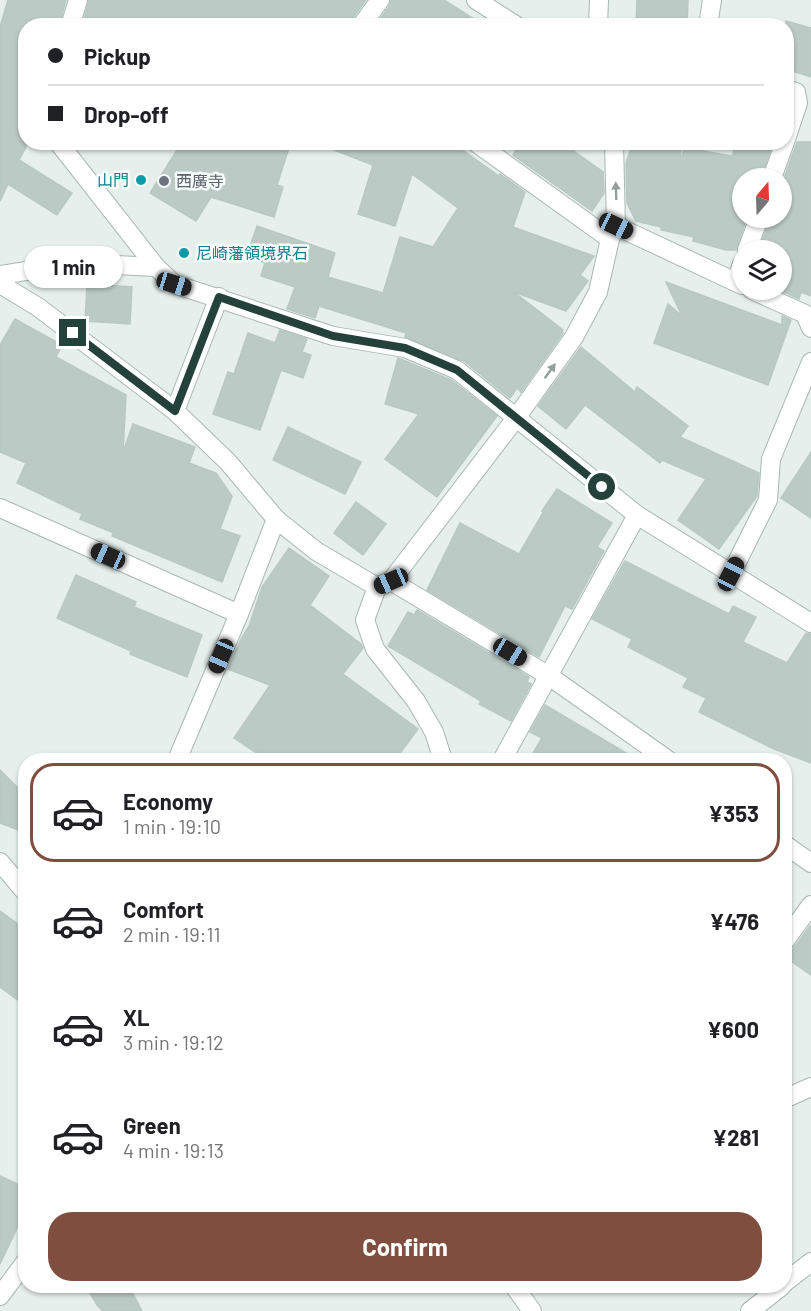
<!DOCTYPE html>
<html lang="en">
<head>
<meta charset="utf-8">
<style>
	body { margin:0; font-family:Barlow,"Noto Sans JP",sans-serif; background:#f6f6f6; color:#202124; height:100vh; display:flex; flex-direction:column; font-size:22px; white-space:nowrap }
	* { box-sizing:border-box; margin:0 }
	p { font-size:20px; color:#757577 }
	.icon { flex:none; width:33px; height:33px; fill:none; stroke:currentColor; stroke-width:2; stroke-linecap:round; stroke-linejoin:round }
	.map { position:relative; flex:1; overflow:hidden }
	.panel { position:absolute; left:18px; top:753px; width:774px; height:540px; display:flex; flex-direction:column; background:#fff; border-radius:24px; box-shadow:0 2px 4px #0004 }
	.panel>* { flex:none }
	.hud { position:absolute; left:18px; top:18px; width:776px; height:132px; border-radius:24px; box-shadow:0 2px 4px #0004; display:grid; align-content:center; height:132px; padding:0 30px; background:#fff }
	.needle { width:39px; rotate:19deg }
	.tools { position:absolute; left:732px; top:168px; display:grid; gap:12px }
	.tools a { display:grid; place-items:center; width:60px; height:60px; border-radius:50%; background:#fff; box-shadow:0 2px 4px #0004; font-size:30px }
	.end { position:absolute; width:27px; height:27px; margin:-14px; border:8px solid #24423a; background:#fff; box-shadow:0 0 0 3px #fff }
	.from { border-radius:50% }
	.bubble { position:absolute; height:42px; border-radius:21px; background:#fff; box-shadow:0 2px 4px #0004; font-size:20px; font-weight:700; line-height:42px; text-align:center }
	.car { position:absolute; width:18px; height:36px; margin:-18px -9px; border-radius:8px; box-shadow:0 0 4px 2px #0007; background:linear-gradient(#222 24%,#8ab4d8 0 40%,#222 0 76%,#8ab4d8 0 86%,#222 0) }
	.hud b { display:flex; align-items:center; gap:21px; height:57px; font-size:22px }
	.hud b+b { border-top:2px solid #e0e0e0 }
	.hud i { width:15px; height:15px; background:#202124 }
	ul { padding:10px 0 0; list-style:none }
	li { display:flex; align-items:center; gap:18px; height:99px; margin:0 12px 9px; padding:0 18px; border:3px solid transparent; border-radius:24px }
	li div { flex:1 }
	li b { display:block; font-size:22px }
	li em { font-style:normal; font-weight:700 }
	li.on { border-color:#7f4e3f }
	li>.icon { width:54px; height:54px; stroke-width:1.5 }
	.cta { display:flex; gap:12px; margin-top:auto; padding:12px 30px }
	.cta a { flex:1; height:69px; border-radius:24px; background:#7f4e3f; color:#fff; font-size:24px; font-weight:700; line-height:69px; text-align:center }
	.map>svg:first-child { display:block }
	.building { fill:#bbcac4; stroke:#b8c9c2; stroke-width:1.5 }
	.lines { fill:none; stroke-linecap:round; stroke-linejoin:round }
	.minor-casing { stroke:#a8b8b2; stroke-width:20 }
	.minor { stroke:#fff; stroke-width:18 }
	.oneway { fill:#92a09c }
	.route { stroke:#24423a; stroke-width:8 }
	.culture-dot { fill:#0f9aa8; stroke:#f7fbf9; stroke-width:2 }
	.worship-dot { fill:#6b7280; stroke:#f7fbf9; stroke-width:2 }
	.labels { text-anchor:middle; stroke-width:5; stroke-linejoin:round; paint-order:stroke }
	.culture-label { font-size:16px; fill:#0d838f; stroke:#f7fbf9; text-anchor:end }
	.worship-label { font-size:16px; fill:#5b616d; stroke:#f7fbf9; text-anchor:start }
</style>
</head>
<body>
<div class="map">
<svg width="811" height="1311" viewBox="0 0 811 1311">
	<rect width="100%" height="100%" fill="#e6efeb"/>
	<g class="building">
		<path d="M8 0H66L59 26H26V147L19 160 72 193 57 215 8 184 0 201V27Z"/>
		<path d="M89 0H366L352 19 350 26H82Z"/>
		<path d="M391 0H444L485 26H375L389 7Z"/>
		<path d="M637 0H688L687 26H636Z"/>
		<path d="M786 21 811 28V77L786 69Z"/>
		<path d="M182 142H291L277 185 283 187 274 217 211 197 196 221 150 193Z"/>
		<path d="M321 142H451L499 176 500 174 525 192 513 227 594 256 580 275 588 281 566 311 514 292 563 330 562 332 563 333 521 392 517 388 510 398 464 361 405 337 406 333 319 306 315 318 287 309 295 287 261 276 265 263 247 255 257 226 335 253 328 277 383 293 400 237 433 247 458 208 412 174 395 226 358 214 373 165 321 145Z"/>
		<path d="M521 142H561L603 172 604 193 592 211 513 155Z"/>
		<path d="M633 142H681L680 160 686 144 708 152 732 156 737 142H773L761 178H742V218H747L736 250H726L693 241 694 237 661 230V227L636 221 627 203 626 163Z"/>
		<path d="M797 142H811V296L801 292 799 299 782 291V250H759L770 218H782V184Z"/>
		<path d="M666 282 782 325V316L791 320 768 385 654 343 668 304 682 316Z"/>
		<path d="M87 284 132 287 130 324 85 321Z"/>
		<path d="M15 319 62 345 56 357 126 395 123 452 133 424 195 447 189 463 216 473 232 496 220 529 240 536 222 582 112 536 114 533 80 519 82 514 17 483 26 463 0 452V345Z"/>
		<path d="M280 330 307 339 302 352 311 355 303 378 281 370 260 430 213 414 228 372 234 374 248 333 275 343Z"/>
		<path d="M581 347 635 392 637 387 688 426 680 437 759 473 757 496 719 549 678 520 706 479 662 460 660 463 585 405 566 429 538 406Z"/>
		<path d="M398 358 451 380 497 416 437 497 385 459 419 414 385 404Z"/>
		<path d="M288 427 361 462 345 494 273 460Z"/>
		<path d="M811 452V518L781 498Z"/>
		<path d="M557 489 612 523 597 547 604 551 572 609 565 606 539 657 427 590 460 523 519 554 544 511H542Z"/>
		<path d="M356 502 386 524 363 555 334 533Z"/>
		<path d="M289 548 329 576 310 605 361 644 363 648 343 674 418 729 395 760H267L234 738 270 685 228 669 241 639 249 626 262 587Z"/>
		<path d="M625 561 729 614 733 606 756 617 743 642 787 663 806 633 811 634V763L774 749 699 712 706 698 683 687 688 678 628 647 632 639 592 619Z"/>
		<path d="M76 575 136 602 134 607 202 635 187 677 130 654 131 651 57 618Z"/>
		<path d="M417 610 529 677 527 682 531 684 511 721 479 704 481 701 388 646 408 612 414 615Z"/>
		<path d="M545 705 638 760H529L542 738 530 732Z"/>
		<path d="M0 770 19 789 26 791V833L0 823Z"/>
		<path d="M0 911 26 930V1006L0 987Z"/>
		<path d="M810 926 811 927V975L784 956V953L789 952 793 949Z"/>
		<path d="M0 1176 26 1188V1209L0 1264Z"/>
		<path d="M86 1286H129L142 1311H103L97 1305Z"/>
	</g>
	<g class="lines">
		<g class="minor-casing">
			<g id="minor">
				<path d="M476 0 517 26"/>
				<path d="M70 26 78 0"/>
				<path d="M361 26 380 0"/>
				<path d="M598 26 599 0"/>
				<path d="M708 26 712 0"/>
				<path d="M786 89 796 92 798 103 786 139"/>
				<path d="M475 142 610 239"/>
				<path d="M772 178 785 142"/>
				<path d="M616 226 742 285"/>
				<path d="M747 250 759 218"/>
				<path d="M156 267 174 284 333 336 405 348 457 370 637 515 811 623"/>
				<path d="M0 275 76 263 156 267 58 142"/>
				<path d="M736 282 742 264"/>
				<path d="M0 284 38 307 175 411 228 462 276 519 316 551 377 587 391 581 549 676 668 760"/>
				<path d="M752 290 805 314 811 328"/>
				<path d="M175 411 219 297"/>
				<path d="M0 508 239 614"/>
				<path d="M731 574 768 500 771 459 811 362"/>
				<path d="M391 581 516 418 574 337 598 292 610 239 616 226 614 142"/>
				<path d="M377 587 365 620 375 649 416 701 434 732 443 760"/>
				<path d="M177 760 239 614 276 519"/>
				<path d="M502 760 637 515"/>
				<path d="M784 844 811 863"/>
				<path d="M0 862 26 893"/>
				<path d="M784 942 811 905"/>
				<path d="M784 1099 811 1087"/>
				<path d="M784 1283 811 1262"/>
				<path d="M514 1286 532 1311"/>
				<path d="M0 1296 26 1261"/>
				<path d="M750 1311 782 1286"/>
			</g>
		</g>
		<use href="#minor" class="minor"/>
	</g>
	<defs><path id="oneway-solid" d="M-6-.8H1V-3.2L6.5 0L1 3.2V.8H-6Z" transform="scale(1.5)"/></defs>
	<g class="oneway">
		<use href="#oneway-solid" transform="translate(616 191) rotate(-92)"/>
		<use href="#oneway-solid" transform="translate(550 371) rotate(-54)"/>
	</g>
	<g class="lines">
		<path class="route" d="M73 333 175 411 219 297 333 336 405 348 457 370 602 487"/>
	</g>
	<g class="culture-dot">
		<circle cx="141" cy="180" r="6"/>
		<circle cx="184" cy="253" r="6"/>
	</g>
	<circle class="worship-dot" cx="164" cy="181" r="6"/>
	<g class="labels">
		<g class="culture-label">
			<text x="129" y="186">山門</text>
			<text x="196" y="259" text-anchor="start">尼崎藩領境界石</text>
		</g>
		<g class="worship-label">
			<text x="176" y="187">西廣寺</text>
		</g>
	</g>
</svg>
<div class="tools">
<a><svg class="needle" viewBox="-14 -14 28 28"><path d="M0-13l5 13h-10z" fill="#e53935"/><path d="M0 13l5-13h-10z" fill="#757577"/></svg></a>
<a><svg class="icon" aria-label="layers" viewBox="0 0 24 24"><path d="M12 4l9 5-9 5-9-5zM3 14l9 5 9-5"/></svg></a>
</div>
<i class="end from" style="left:602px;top:487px"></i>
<i class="end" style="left:73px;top:333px"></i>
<div class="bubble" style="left:24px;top:246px;width:99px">1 min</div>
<i class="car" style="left:616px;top:226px;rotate:115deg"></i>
<i class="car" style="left:174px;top:284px;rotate:107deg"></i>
<i class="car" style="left:108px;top:556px;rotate:294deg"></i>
<i class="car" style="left:731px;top:574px;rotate:27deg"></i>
<i class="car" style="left:391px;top:581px;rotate:246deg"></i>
<i class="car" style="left:510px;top:652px;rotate:121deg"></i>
<i class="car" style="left:221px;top:656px;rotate:203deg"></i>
<div class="hud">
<b><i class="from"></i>Pickup</b>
<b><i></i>Drop-off</b>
</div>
<section class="panel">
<ul>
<li class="on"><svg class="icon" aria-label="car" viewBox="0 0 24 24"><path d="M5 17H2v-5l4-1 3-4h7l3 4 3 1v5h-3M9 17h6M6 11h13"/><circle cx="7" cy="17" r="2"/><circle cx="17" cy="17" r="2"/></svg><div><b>Economy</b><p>1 min · 19:10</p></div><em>¥353</em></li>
<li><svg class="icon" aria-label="car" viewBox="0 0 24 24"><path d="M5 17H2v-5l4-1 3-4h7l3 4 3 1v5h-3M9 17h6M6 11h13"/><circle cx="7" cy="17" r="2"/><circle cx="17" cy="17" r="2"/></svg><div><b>Comfort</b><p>2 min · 19:11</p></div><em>¥476</em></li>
<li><svg class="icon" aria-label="car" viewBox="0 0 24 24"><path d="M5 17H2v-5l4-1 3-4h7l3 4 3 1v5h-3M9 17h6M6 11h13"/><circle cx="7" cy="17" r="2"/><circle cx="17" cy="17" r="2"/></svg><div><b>XL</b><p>3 min · 19:12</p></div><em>¥600</em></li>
<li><svg class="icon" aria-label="car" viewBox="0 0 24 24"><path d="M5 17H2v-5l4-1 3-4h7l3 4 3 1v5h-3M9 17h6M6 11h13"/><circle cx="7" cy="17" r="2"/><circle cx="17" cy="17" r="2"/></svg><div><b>Green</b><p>4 min · 19:13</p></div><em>¥281</em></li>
</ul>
<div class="cta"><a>Confirm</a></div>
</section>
</div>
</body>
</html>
